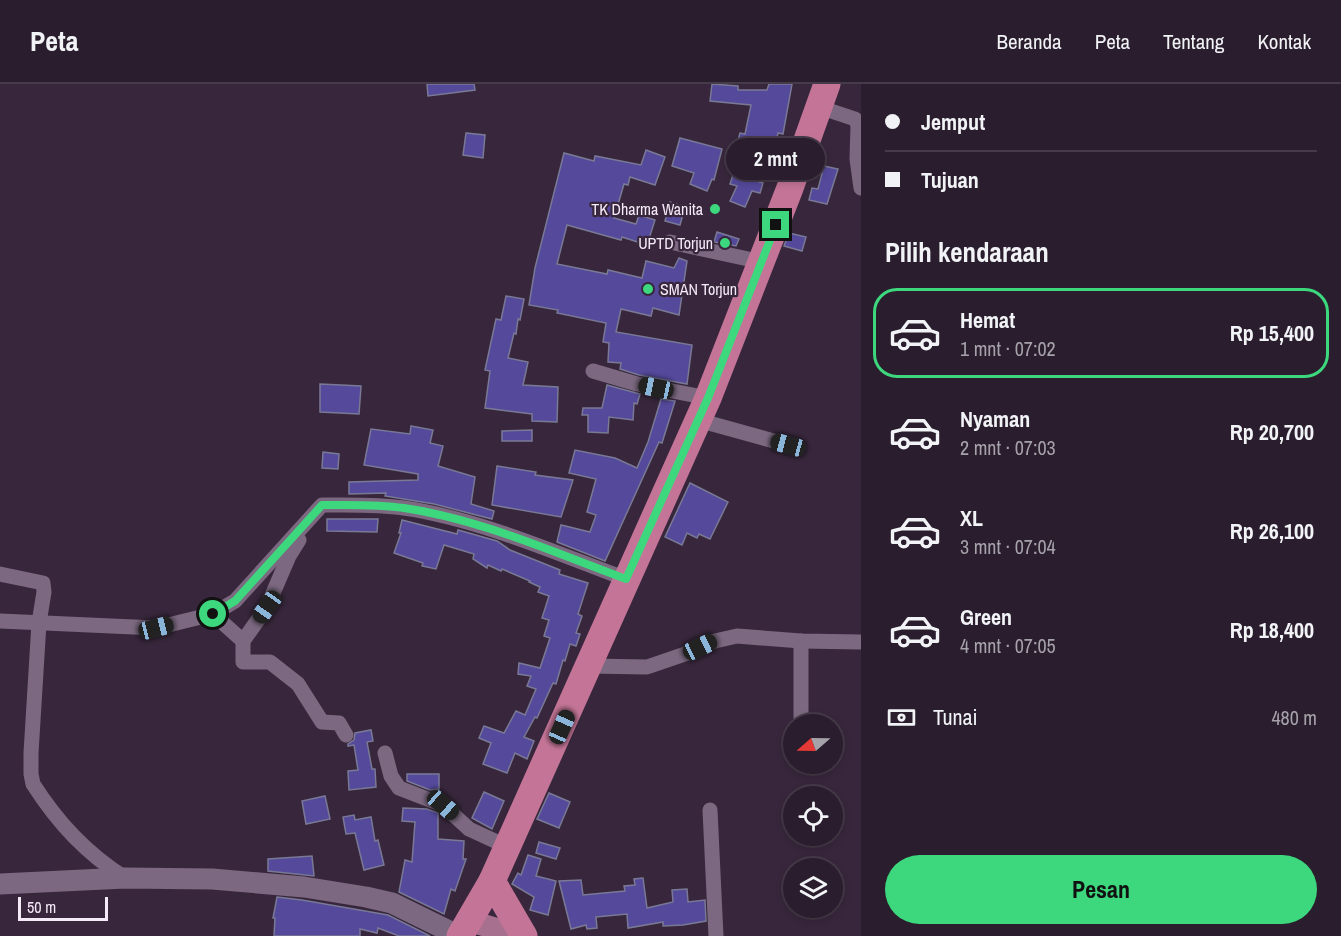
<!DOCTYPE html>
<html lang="id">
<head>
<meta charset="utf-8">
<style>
	body { margin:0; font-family:"Archivo Narrow",sans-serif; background:#322635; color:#f1f3f6; height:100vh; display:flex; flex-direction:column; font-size:22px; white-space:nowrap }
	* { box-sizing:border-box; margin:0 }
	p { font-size:20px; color:#a5a2aa }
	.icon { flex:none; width:33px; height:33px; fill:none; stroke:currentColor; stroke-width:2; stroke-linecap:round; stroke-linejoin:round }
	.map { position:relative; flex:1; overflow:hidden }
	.drawer { display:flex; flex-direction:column; background:#2a1d2d; width:480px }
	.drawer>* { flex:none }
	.top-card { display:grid; align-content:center; height:132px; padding:0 24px; background:#2a1d2d }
	.needle { width:39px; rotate:250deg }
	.tools { position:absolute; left:783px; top:630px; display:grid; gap:12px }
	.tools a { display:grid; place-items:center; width:60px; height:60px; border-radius:50%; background:#2a1d2d; box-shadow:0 3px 9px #0003,0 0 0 2px #463b49; font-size:30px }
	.scale { position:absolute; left:18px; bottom:15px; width:90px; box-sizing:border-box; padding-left:6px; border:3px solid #f5eaf7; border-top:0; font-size:16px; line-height:21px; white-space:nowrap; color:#f5eaf7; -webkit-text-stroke:4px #38273c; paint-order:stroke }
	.end { position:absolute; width:27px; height:27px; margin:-14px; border:8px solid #3dd77e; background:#111; box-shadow:0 0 0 3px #111 }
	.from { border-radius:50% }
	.bubble { position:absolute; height:42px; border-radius:21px; background:#2a1d2d; box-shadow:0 3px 9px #0003,0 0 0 2px #463b49; font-size:20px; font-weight:800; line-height:42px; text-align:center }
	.car { position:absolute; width:18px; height:36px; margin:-18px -9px; border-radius:8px; box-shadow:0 0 4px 2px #0007; background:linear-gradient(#222 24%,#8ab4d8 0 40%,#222 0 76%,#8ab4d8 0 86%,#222 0) }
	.top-card b { display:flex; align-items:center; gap:21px; height:57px; font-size:22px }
	.top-card b+b { border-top:2px solid #463b49 }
	.top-card i { width:15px; height:15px; background:#f1f3f6 }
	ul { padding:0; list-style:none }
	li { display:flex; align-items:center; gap:18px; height:90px; margin:0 12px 9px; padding:0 12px; border:3px solid transparent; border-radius:24px }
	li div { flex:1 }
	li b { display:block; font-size:22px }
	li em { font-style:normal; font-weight:800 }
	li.current { border-color:#3dd77e }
	li>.icon { width:54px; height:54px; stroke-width:1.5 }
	h2 { padding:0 24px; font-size:27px; line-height:72px }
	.pay { display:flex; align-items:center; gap:15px; height:66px; padding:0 24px; font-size:22px }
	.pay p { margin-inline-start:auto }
	.button { display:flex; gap:12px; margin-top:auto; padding:12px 24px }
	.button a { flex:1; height:69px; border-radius:36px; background:#3dd77e; color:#111; font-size:24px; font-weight:800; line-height:69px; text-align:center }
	header { display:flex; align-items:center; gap:36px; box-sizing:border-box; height:84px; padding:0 30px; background:#2a1d2d; border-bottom:2px solid #463b49 }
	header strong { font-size:28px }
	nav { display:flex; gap:33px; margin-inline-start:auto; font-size:21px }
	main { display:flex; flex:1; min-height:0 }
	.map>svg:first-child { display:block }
	.building { fill:#54499b; stroke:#797995; stroke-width:1.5 }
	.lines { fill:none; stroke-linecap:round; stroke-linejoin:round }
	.street { stroke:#7c6981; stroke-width:15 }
	.secondary { stroke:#7c6981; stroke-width:21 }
	.primary { stroke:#a7708e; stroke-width:22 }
	.highway { stroke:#c47597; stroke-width:27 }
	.route { stroke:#3dd77e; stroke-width:8 }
	.poi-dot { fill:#3dd77e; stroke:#38273c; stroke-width:2 }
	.labels { text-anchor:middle; stroke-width:4.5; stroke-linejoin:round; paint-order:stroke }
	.poi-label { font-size:16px; fill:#f5eaf7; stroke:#38273c; text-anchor:end }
</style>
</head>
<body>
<header>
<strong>Peta</strong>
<nav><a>Beranda</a><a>Peta</a><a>Tentang</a><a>Kontak</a></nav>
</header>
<main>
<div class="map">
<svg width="861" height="852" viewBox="0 0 861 852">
	<rect width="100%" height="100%" fill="#38273c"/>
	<g class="building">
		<path d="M427 0H474L475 6 428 12Z"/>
		<path d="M712 0 738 2V6H767L769 0H792L783 50 778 49 774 68 769 67 759 98 763 99 760 109 752 107 745 123 730 117 737 102 730 100 743 61 737 60 740 49 745 50 751 21 710 17Z"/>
		<path d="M466 49 485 51 483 74 463 71Z"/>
		<path d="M680 54 722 65 714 96 712 95 707 107 690 100 694 89 672 82Z"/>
		<path d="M646 66 665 73 655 101 630 93 628 101 624 100 614 134 636 140 639 131 655 136 647 161 622 153 621 156 567 141 557 180 607 190 608 186 642 194 646 177 674 184 679 174 687 177 679 231 653 224 651 232 621 225 616 248 692 261 687 300 639 291 620 285 621 279 608 278 609 259 603 258 606 239 557 229 558 226 529 221 535 184 564 69 594 77 595 72 641 81Z"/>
		<path d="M824 82 838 85 827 120 809 116 812 104 818 105Z"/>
		<path d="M670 118 685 123 680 141 665 137Z"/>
		<path d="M717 148 739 155 736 162 714 158Z"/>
		<path d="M789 149 806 153 802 167 784 162Z"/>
		<path d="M506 212 524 215 520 236 518 235 516 250 514 249 508 274 528 278 523 301 558 303 557 338 532 337V330L485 324 490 287 485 286 496 235 501 236Z"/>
		<path d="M320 300 361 302 359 330 320 328Z"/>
		<path d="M607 301 640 310 637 320 634 319 633 336 609 333 608 349 588 348V331H582L583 324H602Z"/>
		<path d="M661 315 675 317 662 359 659 358 605 477 557 458 561 441 590 448 596 431 587 428 596 395 569 389 575 366 615 374 637 384 648 358Z"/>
		<path d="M411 342 433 346 430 359 443 362 438 382 475 393 471 420 494 427 492 435 434 420 385 412 386 409 349 410V398L418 396V390L364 381 371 345 410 350Z"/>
		<path d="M532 346V357H502V347Z"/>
		<path d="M323 368 339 370 338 385 322 384Z"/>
		<path d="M497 382 536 388 535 391 573 396 561 433 492 421Z"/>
		<path d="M690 399 728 418 710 455 699 450 697 454 687 449 682 461 665 453Z"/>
		<path d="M327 435H378L377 448 327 447Z"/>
		<path d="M402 436 457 450 458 446 497 457 510 466 560 486 559 490 588 499 578 530 582 532 576 549 580 550 576 562 570 560 565 577 563 576 556 600 553 599 537 634 535 633 524 653 534 657 527 675 515 669 507 689 483 680 491 659 479 654 484 642 504 649 516 627 525 631 536 605 527 602 531 592 518 590 519 579 540 584 550 554 544 552 549 536 542 534 549 512 538 508 540 503 529 498 530 497 502 485 501 487 488 481 487 484 473 475 474 470 444 461 436 485 422 482 423 479 394 469 401 449H399Z"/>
		<path d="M371 646 373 657 367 658 372 685H375L376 703 349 706 348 687 358 686 354 661 348 662V660L354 656 355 649Z"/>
		<path d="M407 690H439V705L430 706 407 697Z"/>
		<path d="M484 708 504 717 492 745 472 734Z"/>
		<path d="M549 709 570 718 559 744 537 735Z"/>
		<path d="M325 712 330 735 306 740 302 717Z"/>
		<path d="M403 724 427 725 438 729V755L464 757 463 775H466L455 807 451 805 444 830 399 808 405 776 412 778 415 738 402 737Z"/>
		<path d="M354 731 355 736 371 733 375 757 378 756 384 781 364 786 355 749 346 750 343 733Z"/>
		<path d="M539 758 560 764 556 775 536 769Z"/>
		<path d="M528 771 541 775 536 792 556 797 548 831 530 826 534 813 512 800 518 789 521 791Z"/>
		<path d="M312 772 314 792 268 787V775Z"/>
		<path d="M643 794 647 824 673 818 672 806 687 805 688 818 705 816 706 837 683 841 663 842V838L628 844 627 830 596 833 597 844 587 845 586 841 571 845 559 797 581 796 583 811 625 807 624 802 635 801 634 795Z"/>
		<path d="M277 813 302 816 388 831 430 852H399L378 844 377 849 360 845V852H274L275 834H273Z"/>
	</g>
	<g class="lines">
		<g class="street">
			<path d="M819 23 855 35 858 41 857 75 861 104"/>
			<path d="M670 158 762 178"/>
			<path d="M593 287 637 300 708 314"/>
			<path d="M698 336 788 361"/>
			<path d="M0 490 43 499 44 508 39 539 31 669V690L33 700C58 739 86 769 125 794"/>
			<path d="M213 530 243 557 267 523 289 472 299 456"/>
			<path d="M0 537 156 544 213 530 235 517 322 421C349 421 377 420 404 424 479 435 556 469 626 495"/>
			<path d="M243 557V578H270L298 600 322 638 339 639 346 651"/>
			<path d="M589 582 647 583 685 570 715 557 737 552 801 557 861 558"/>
			<path d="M801 640V557"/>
			<path d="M385 669 391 692 399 704 443 721 469 745 508 763"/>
			<path d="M710 726 716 852"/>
		</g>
		<path class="secondary" d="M0 800 125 794 212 795 304 803 366 813 392 819 459 852"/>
		<path class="primary" d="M470 837 520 852"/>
		<g class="highway">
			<path d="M492 797 524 852"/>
			<path d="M460 852 492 797 708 314 790 104 827 0"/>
		</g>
	</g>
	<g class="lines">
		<path class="route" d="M213 530 235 517 322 421C349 421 377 420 404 424 480 435 555 469 626 495L708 314 776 141"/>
	</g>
	<g class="poi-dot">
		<circle cx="715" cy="125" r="6"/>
		<circle cx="725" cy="159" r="6"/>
		<circle cx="648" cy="205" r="6"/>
	</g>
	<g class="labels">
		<g class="poi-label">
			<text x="703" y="131">TK Dharma Wanita</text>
			<text x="713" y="165">UPTD Torjun</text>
			<text x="660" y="211" text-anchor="start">SMAN Torjun</text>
		</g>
	</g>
</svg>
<div class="tools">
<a><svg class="needle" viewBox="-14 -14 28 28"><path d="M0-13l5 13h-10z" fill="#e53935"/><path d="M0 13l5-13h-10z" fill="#a5a2aa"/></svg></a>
<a><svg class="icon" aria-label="locate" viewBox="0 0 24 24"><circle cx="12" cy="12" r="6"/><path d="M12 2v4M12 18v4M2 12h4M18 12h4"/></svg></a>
<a><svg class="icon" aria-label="layers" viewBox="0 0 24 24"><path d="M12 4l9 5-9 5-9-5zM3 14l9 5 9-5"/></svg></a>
</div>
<div class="scale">50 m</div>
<i class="end from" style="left:213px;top:530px"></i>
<i class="end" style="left:776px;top:141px"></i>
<div class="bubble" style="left:726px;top:54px;width:99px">2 mnt</div>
<i class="car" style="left:656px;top:304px;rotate:282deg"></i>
<i class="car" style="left:788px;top:361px;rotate:285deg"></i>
<i class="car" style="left:267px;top:523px;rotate:215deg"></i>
<i class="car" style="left:156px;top:544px;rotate:76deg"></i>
<i class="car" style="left:700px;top:563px;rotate:65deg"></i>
<i class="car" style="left:562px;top:643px;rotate:24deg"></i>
<i class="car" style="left:443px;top:721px;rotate:131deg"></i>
</div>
<section class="drawer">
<div class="top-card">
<b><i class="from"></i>Jemput</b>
<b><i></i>Tujuan</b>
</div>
<h2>Pilih kendaraan</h2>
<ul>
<li class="current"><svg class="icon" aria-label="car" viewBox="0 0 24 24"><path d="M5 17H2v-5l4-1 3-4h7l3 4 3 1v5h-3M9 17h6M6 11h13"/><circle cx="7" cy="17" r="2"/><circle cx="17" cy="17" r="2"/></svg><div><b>Hemat</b><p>1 mnt · 07:02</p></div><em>Rp 15,400</em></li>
<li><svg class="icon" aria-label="car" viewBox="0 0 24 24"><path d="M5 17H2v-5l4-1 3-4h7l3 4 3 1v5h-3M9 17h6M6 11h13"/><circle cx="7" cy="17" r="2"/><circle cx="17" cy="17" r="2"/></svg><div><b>Nyaman</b><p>2 mnt · 07:03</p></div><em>Rp 20,700</em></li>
<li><svg class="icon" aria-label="car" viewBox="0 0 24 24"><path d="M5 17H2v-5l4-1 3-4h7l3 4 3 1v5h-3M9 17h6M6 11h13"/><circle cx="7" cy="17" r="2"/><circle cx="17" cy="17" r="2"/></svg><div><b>XL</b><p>3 mnt · 07:04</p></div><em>Rp 26,100</em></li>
<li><svg class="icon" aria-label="car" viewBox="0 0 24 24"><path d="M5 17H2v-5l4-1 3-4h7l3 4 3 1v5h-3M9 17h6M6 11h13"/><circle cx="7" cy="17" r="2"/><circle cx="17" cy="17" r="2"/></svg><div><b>Green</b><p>4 mnt · 07:05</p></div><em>Rp 18,400</em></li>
</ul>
<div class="pay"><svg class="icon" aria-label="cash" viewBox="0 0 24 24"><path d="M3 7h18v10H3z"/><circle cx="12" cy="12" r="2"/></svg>Tunai<p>480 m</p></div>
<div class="button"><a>Pesan</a></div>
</section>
</main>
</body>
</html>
